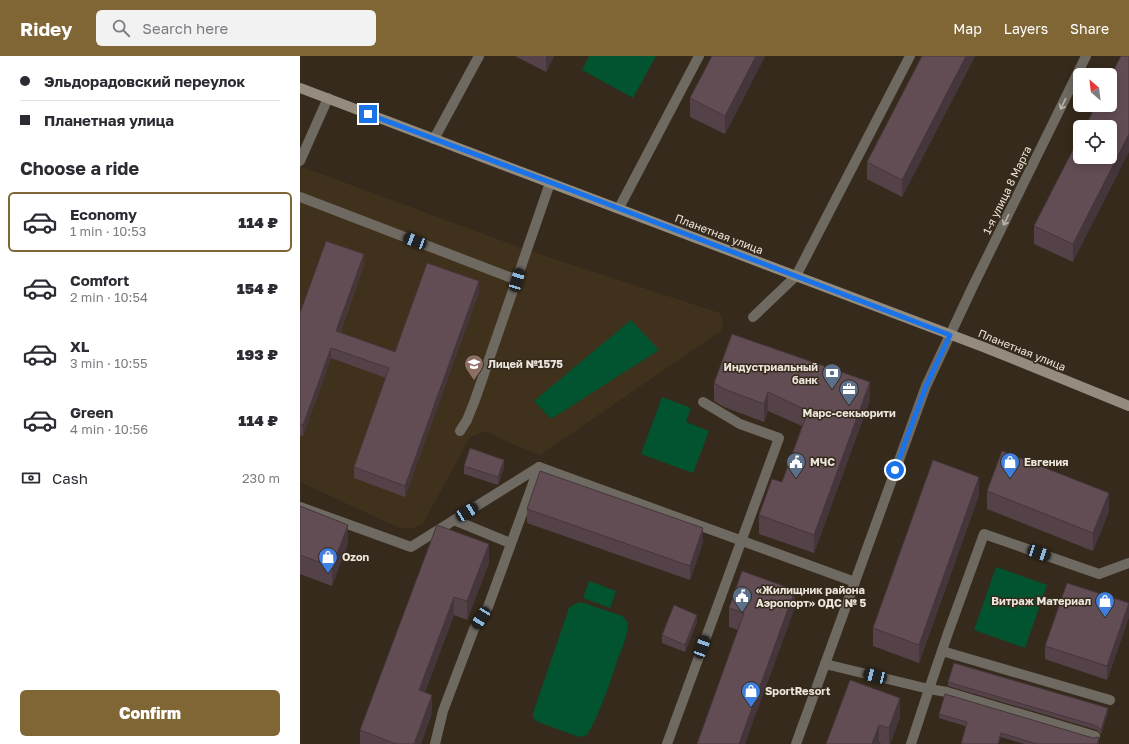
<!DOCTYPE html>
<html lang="en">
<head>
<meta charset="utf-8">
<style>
	body { margin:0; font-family:"Golos Text",sans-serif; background:#f2f2f3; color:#2b2b33; height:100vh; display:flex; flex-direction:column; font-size:15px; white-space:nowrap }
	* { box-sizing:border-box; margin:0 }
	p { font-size:13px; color:#7c7c81 }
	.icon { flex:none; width:22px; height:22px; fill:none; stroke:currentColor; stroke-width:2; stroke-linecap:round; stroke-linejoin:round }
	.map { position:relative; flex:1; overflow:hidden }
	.details { display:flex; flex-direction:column; background:#fff; width:300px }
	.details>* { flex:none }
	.hud { display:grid; align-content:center; height:88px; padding:0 20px; background:#fff }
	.needle { width:26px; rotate:332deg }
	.controls { position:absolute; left:773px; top:12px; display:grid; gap:8px }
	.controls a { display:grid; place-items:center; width:44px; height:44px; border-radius:6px; background:#fff; box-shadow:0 2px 10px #0003; font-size:20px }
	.end { position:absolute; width:18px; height:18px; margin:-9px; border:5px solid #1a73e8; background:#fff; box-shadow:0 0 0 2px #fff }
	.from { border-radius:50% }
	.car { position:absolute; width:12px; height:24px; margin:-12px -6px; border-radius:5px; box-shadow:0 0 3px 1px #0007; background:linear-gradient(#222 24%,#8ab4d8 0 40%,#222 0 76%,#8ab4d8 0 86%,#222 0) }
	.hud b { display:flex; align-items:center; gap:14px; height:38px; font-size:15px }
	.hud b+b { border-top:1px solid #e1e1e2 }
	.hud i { width:10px; height:10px; background:#2b2b33 }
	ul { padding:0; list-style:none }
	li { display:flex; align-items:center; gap:12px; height:60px; margin:0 8px 6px; padding:0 12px; border:2px solid transparent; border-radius:6px }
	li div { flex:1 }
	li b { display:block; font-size:15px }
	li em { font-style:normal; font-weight:800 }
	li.current { border-color:#806535 }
	li>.icon { width:36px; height:36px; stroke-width:1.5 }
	h2 { padding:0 20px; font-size:18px; line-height:48px }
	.pay { display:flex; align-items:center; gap:10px; height:44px; padding:0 20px; font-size:15px }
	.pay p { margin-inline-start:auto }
	.primary-button { display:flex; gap:8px; margin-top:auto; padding:8px 20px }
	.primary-button a { flex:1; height:46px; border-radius:6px; background:#806535; color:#fff; font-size:16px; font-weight:800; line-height:46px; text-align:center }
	header { display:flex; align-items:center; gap:24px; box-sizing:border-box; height:56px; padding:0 20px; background:#806535; color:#fff }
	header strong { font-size:19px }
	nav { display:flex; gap:22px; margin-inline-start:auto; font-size:14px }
	.search { width:280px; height:36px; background:#f2f2f3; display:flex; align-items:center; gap:10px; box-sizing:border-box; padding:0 14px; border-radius:6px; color:#7c7c81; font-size:15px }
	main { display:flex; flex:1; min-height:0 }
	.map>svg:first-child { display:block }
	.built { fill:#3f311b }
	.green { fill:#01542f }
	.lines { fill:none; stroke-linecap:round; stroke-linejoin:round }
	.lane { stroke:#6e6961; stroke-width:10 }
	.street { stroke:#6e6961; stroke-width:10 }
	.secondary { stroke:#938c7f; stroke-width:10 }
	.wall { fill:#544248 }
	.shaded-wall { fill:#45363b }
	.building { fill:#624d54; stroke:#45363b }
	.oneway { stroke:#bab3ab }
	.route { stroke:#1a73e8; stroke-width:5 }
	.labels { text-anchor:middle; stroke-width:3; stroke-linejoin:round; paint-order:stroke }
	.street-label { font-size:11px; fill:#ece5dc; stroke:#352a1b }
	.poi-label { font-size:11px; font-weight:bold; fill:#ece5dc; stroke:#352a1b; text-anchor:start }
</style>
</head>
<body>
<header>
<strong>Ridey</strong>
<div class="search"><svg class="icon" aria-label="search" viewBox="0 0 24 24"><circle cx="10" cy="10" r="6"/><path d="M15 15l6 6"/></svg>Search here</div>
<nav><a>Map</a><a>Layers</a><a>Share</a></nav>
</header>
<main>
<section class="details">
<div class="hud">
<b><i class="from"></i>Эльдорадовский переулок</b>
<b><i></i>Планетная улица</b>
</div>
<h2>Choose a ride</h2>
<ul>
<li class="current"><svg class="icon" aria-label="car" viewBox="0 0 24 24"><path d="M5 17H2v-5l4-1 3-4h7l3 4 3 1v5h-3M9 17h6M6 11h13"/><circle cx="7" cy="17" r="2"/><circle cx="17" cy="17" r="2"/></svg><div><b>Economy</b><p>1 min · 10:53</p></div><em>114 ₽</em></li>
<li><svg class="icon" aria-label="car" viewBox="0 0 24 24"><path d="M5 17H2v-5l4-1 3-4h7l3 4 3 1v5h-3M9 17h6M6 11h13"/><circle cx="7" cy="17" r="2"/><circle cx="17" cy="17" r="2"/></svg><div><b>Comfort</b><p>2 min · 10:54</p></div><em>154 ₽</em></li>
<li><svg class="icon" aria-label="car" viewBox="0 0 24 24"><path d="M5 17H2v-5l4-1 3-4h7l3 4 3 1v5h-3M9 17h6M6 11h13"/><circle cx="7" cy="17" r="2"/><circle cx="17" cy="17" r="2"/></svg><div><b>XL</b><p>3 min · 10:55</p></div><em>193 ₽</em></li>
<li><svg class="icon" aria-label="car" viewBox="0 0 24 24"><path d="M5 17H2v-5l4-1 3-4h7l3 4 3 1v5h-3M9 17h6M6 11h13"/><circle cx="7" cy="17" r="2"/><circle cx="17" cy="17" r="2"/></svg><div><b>Green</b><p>4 min · 10:56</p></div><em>114 ₽</em></li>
</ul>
<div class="pay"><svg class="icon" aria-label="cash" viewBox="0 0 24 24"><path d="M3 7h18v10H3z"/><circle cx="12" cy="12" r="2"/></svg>Cash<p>230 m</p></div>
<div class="primary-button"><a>Confirm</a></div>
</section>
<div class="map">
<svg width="829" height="688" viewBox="0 0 829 688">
	<rect width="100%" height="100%" fill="#352a1b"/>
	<path class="built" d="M0 110 227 194 420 257 423 265 421 275 240 399 212 388 186 375 170 381 123 468 111 473 99 472 0 426Z"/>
	<g class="green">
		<path d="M289 0H356L333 42 282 14Z"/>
		<path d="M331 264 359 294 251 363 234 345Z"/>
		<path d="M362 341 391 352 386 366 409 375 393 417 341 398Z"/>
		<path d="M696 511 747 529 725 592 674 574Z"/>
		<path d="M289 525 316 535 310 552 283 542Z"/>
		<path d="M281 546 322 560 328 566C328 580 322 592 317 605 310 627 299 660 287 679L279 681 238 666 233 662V657L269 552 275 548Z"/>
	</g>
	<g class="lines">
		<g class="lane">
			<path d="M134 83 179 0"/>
			<path d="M0 105 28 42"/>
			<path d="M0 141 217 224"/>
			<path d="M319 152 399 0"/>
			<path d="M453 261 496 220 610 0"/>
			<path d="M160 375 167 364 175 344 250 127"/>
			<path d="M239 411 555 526"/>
			<path d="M0 451 111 491 239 411"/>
			<path d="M154 464 210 487"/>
			<path d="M642 595 810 644"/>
			<path d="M525 608 629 633 611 688"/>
			<path d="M795 680 647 636 629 633 648 577 684 478 799 518 829 507"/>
			<path d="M135 688 143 655 174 573 188 551 239 411"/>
			<path d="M367 688 479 382 440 368 403 346"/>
		</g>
		<path class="street" d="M496 688 626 330 674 228 786 0"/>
		<path class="secondary" d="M0 32 686 292 829 350"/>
	</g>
	<g class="wall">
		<path d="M215 0H254L246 16Z"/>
		<path d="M412 0H465L425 78 390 61V42Z"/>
		<path d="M622 0H675L602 141 567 123V106Z"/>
		<path d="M780 80 773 206 734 188V170Z"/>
		<path d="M64 209 40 277 95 296 179 236 105 441 54 422V411L86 322 31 302 3 380 0 379V257Z"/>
		<path d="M414 327 570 344 514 497 459 478V459L482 426 502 370 468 355 464 366 424 351 414 345Z"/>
		<path d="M164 410 204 411 198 429 164 418Z"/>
		<path d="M687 435 809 455 793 495 687 453Z"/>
		<path d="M679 439 619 607 573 590V572Z"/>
		<path d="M0 450 48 487 32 530 0 518Z"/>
		<path d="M227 453 403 486 390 524 227 467Z"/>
		<path d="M137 469 189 507 167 564 154 559 125 636 132 657 121 688H60V674Z"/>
		<path d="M429 552H495L438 574 429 571Z"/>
		<path d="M829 561 807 624 745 603V590Z"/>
		<path d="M397 566 385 596 362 587V579Z"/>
		<path d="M648 626 808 656 801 678 797 674 648 630Z"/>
		<path d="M639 658 799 685 798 688H724L639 662Z"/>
		<path d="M600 661 590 688H582L579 687 526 688Z"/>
	</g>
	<g class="shaded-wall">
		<path d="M246 0H254L246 16Z"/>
		<path d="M456 0H465L425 78V60Z"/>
		<path d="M666 0H675L602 141V124Z"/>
		<path d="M829 78V96L773 206V188Z"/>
		<path d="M64 198V209L36 286V275Z"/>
		<path d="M179 225V236L105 441V430Z"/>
		<path d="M31 292V302L3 380V369Z"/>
		<path d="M570 326V344L514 497V479Z"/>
		<path d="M468 336V355L464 366V348Z"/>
		<path d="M204 404V411L198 429V421Z"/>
		<path d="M679 421V439L619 607V589Z"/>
		<path d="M809 437V455L793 495V477Z"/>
		<path d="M48 469V487L32 530V511Z"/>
		<path d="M403 472V486L390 524V510Z"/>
		<path d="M189 488V507L167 564V545Z"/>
		<path d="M495 534V552L445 688H439Z"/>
		<path d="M154 541V559L119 652V634Z"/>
		<path d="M829 547V561L807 624V610Z"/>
		<path d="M397 559V566L385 596V589Z"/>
		<path d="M132 639V657L121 688H114Z"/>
		<path d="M600 642V661L590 688H589V672Z"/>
		<path d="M808 652V656L801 678V674Z"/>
		<path d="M579 669V688H572Z"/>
		<path d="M701 677V681L699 688H698Z"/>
	</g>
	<g class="building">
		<path d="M412 0H456L425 60 390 42Z"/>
		<path d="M622 0H666L602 124 567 106Z"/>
		<path d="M821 0H829V78L773 188 734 170 780 80V101H810V71H785L796 49H810V21Z"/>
		<path d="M26 185 64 198 36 275 95 296 127 207 179 225 105 430 54 411 89 312 31 292 3 369 0 368V257Z"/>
		<path d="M432 278 570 326 514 479 459 459 472 423 482 426 508 355 468 336 464 348 424 333 414 327Z"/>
		<path d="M170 392 204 404 198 421 164 410Z"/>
		<path d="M702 395 809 437 793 477 687 435Z"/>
		<path d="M633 404 679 421 619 589 573 572Z"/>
		<path d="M240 415 403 472 390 510 227 453Z"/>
		<path d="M0 450 48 469 32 511 0 499Z"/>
		<path d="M137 469 189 488 167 545 154 541 119 634 132 639 114 688H96L60 674Z"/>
		<path d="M442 515 495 534 439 688H397L444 557 429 552Z"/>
		<path d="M767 527 829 547 807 610 745 590Z"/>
		<path d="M374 549 397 559 385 589 362 579Z"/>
		<path d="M654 607 808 652 801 674 797 670 648 626Z"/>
		<path d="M550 624 600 642 589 672 579 669 572 688H526Z"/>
		<path d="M645 638 793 682 799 681 797 688H737L701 677 698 688H661L667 666 639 658Z"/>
	</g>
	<defs><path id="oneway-shaft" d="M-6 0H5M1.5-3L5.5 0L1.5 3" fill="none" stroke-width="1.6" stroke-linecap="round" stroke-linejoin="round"/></defs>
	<g class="oneway">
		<use href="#oneway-shaft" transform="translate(763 48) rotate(116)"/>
		<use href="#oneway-shaft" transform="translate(706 164) rotate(116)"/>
	</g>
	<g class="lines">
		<path class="route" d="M68 58 276 136 650 279 626 330 595 414"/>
	</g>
	<defs>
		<g id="school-pin" transform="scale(1)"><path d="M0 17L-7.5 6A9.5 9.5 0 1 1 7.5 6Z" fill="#8d6e63" stroke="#352a1b"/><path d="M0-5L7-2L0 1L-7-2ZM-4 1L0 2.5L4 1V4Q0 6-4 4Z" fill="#fff"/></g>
		<g id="bank-pin" transform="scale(1)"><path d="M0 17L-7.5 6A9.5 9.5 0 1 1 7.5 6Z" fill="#5c6f8a" stroke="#352a1b"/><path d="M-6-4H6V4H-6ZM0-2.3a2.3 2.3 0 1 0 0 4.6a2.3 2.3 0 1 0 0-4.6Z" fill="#fff"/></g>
		<g id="office-pin" transform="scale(1)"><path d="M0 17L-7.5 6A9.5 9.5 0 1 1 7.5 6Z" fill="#5c6f8a" stroke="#352a1b"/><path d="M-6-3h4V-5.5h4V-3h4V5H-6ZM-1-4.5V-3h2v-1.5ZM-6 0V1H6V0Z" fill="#fff"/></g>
		<g id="civic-pin" transform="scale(1)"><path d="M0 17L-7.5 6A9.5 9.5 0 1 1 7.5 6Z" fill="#5c6f8a" stroke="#352a1b"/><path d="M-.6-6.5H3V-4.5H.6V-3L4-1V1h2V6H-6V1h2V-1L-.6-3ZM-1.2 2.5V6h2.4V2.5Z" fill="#fff"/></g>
		<g id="shop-pin" transform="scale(1)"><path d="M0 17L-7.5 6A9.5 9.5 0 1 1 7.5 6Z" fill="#3f7fe0" stroke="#352a1b"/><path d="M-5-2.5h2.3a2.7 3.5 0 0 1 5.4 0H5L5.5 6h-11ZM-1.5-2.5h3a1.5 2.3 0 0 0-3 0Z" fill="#fff"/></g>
	</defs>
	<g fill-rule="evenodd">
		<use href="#school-pin" x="174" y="308"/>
		<use href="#bank-pin" x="532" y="317"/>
		<use href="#office-pin" x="549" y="333"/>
		<use href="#civic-pin" x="496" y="406"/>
		<use href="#shop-pin" x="710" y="406"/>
		<use href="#shop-pin" x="28" y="501"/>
		<use href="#civic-pin" x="442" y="540"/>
		<use href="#shop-pin" x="805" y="545"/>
		<use href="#shop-pin" x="451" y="635"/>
	</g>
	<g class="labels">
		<g class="street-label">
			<text transform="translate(707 134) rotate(-64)" y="4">1-я улица 8 Марта</text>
			<text transform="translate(419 178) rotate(21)" y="4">Планетная улица</text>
			<text transform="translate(722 294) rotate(22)" y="4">Планетная улица</text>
		</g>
		<g class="poi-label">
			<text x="188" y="312">Лицей №1575</text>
			<text x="518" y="315" text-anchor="end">Индустриальный<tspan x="518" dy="13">банк</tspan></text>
			<text x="549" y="361" text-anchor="middle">Марс-секьюрити</text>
			<text x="510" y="410">МЧС</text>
			<text x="724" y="410">Евгения</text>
			<text x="42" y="505">Ozon</text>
			<text x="456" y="538">«Жилищник района<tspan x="456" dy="13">Аэропорт» ОДС № 5</tspan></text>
			<text x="791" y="549" text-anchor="end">Витраж Материал</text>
			<text x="465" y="639">SportResort</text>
		</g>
	</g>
</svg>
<div class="controls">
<a><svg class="needle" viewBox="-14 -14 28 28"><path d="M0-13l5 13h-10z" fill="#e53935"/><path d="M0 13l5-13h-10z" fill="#7c7c81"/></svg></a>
<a><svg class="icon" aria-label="locate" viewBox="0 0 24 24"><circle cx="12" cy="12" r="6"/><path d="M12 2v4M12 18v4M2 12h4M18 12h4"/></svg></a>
</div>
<i class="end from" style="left:595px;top:414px"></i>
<i class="end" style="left:68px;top:58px"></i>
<i class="car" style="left:115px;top:185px;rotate:291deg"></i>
<i class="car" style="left:217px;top:224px;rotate:17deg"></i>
<i class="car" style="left:167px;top:456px;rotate:58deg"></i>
<i class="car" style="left:739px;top:497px;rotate:109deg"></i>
<i class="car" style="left:181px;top:562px;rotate:212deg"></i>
<i class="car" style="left:402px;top:591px;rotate:20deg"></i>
<i class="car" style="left:575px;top:620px;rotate:284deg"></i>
</div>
</main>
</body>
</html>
